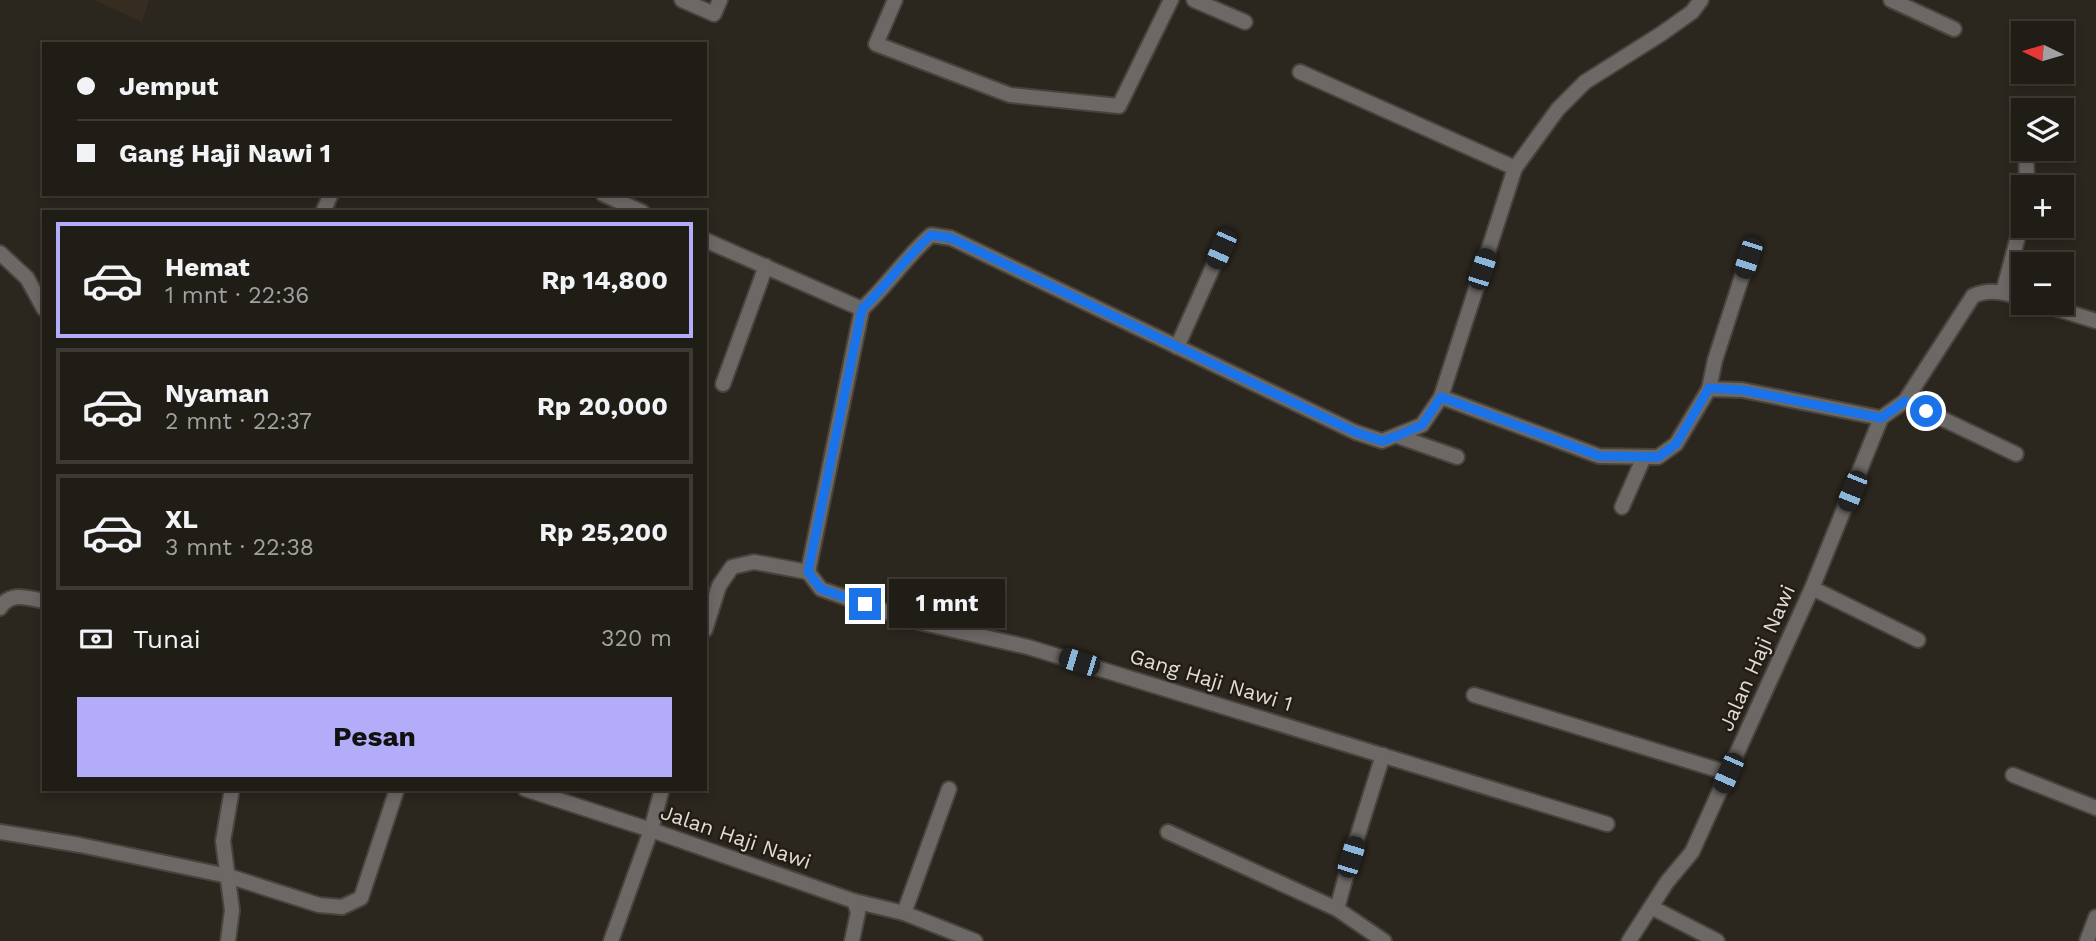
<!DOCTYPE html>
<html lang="id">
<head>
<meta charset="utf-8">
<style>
	body { margin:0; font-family:"Work Sans",sans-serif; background:#2d2923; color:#f1f3f6; height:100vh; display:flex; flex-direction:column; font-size:26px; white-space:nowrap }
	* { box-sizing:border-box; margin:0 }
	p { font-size:23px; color:#a2a1a1 }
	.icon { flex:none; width:38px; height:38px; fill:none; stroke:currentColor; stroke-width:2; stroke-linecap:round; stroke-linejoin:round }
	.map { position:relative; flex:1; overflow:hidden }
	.panel { position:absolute; left:42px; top:210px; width:665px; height:581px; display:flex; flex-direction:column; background:#201c16; border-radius:0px; box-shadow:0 4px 10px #0003,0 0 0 2px #3d3a35 }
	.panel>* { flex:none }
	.guide { position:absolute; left:42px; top:42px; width:665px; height:154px; border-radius:0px; box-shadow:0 4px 10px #0003,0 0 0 2px #3d3a35; display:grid; align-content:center; height:154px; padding:0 35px; background:#201c16 }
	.needle { width:46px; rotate:275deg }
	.tools { position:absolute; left:2011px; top:21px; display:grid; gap:14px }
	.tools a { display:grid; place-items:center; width:63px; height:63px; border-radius:0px; background:#201c16; box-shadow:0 4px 10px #0003,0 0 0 2px #3d3a35; font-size:35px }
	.end { position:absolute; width:32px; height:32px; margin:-16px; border:9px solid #1a73e8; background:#fff; box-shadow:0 0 0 4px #fff }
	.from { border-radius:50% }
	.bubble { position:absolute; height:49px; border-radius:0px; background:#201c16; box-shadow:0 4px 10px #0003,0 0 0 2px #3d3a35; font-size:23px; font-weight:700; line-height:49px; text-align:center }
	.car { position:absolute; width:21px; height:42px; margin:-21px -10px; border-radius:9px; box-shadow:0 0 5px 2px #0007; background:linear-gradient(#222 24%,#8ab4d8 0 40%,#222 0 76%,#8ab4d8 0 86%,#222 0) }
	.guide b { display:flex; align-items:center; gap:24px; height:66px; font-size:26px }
	.guide b+b { border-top:2px solid #3d3a35 }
	.guide i { width:18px; height:18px; background:#f1f3f6 }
	ul { padding:12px 0 0; list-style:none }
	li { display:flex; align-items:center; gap:21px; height:116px; margin:0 14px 10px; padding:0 21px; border:4px solid #3d3a35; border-radius:0px }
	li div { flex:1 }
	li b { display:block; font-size:26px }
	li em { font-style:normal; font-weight:700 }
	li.current { border-color:#b3adf9 }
	li>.icon { width:63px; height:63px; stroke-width:1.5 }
	.pay { display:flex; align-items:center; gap:18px; height:77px; padding:0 35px; font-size:26px }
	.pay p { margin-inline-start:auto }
	.button { display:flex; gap:14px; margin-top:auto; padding:14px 35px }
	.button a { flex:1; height:80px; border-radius:0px; background:#b3adf9; color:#111; font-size:28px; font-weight:700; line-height:80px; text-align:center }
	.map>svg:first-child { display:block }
	.built { fill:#362d20 }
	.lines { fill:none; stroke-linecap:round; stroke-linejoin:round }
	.service-casing { stroke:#48433c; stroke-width:18 }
	.minor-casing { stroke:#48433c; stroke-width:18 }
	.service { stroke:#6c6865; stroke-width:14 }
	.minor { stroke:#6c6865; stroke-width:14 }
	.route { stroke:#1a73e8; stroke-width:9 }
	.labels { text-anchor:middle; stroke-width:5; stroke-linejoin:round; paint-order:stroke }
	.street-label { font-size:21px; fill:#e0dcd7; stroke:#221c15 }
</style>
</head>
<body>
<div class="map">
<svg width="2096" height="941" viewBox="0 0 2096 941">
	<rect width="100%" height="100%" fill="#2b261e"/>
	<path class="built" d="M94 0H149L142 22Z"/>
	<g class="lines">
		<g class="service-casing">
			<g id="service">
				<path d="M682 0 714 14 720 0"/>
				<path d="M895 0 876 44 1010 95 1119 106 1171 0"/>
				<path d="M1194 0 1245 22"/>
			</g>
		</g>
		<g class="minor-casing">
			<g id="minor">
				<path d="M1891 0 1954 29"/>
				<path d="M1300 72 1515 168"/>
				<path d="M2026 149 2027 187"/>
				<path d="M603 194 642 212"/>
				<path d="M323 212 331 194"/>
				<path d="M705 240 862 309C887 286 905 258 931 235L951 238 1355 432 1382 441 1422 425 1441 397 1515 168 1558 109 1585 82 1661 34 1692 12 1701 0"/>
				<path d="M0 253 27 278 44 309"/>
				<path d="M2003 292 2023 218"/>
				<path d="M2038 303 2096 321"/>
				<path d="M1177 347 1221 249"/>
				<path d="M723 384 766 266"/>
				<path d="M1709 389 1715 360 1748 258"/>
				<path d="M1441 397 1599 456 1658 457 1676 444 1709 389 1742 390 1881 418 1905 401 1973 296C1990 288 2006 293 2023 298"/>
				<path d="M1905 401 2016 454"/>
				<path d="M1397 436 1457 457"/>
				<path d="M1622 507 1644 457"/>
				<path d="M808 572 821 589 910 620 1028 647 1607 824"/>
				<path d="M1812 588 1918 640"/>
				<path d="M0 608C10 591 27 598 44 601"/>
				<path d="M705 630 719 586 732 567 754 562 808 572 862 309"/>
				<path d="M1474 695 1728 773"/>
				<path d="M1383 755 1351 857 1337 909 1384 941"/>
				<path d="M2013 775 2096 808"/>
				<path d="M525 789 651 830 854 901 858 912 852 941"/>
				<path d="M0 832 80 845 228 876 319 905 342 907 361 898 397 789"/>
				<path d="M1168 832 1337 909"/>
				<path d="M854 901 904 913 975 941"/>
				<path d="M1651 907 1717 941"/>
				<path d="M904 913 949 789"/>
				<path d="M228 941 232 910 223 841 232 789"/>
				<path d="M611 941 651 830 662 789"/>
				<path d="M1629 941 1667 882 1692 852 1812 588 1881 418"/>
				<path d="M2087 941 2096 917"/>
			</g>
		</g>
		<use href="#service" class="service"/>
		<use href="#minor" class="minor"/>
	</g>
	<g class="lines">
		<path class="route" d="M865 604 821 589 808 572 862 309C887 285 905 258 931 235L951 238 1355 432 1382 441 1397 436 1422 425 1441 397 1599 456 1658 457 1676 444 1709 388 1742 390 1881 418 1905 401 1926 411"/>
	</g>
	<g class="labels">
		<g class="street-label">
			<text transform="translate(1757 658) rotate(-66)" y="7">Jalan Haji Nawi</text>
			<text transform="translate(1211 680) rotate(17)" y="7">Gang Haji Nawi 1</text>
			<text transform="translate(736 837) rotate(19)" y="7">Jalan Haji Nawi</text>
		</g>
	</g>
</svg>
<div class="tools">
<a><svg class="needle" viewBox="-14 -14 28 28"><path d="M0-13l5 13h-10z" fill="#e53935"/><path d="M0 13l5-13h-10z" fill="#a2a1a1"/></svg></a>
<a><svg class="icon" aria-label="layers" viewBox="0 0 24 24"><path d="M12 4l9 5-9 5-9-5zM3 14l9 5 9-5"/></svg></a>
<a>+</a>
<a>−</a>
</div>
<i class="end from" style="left:1926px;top:411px"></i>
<i class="end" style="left:865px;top:604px"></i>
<div class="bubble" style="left:889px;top:579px;width:116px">1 mnt</div>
<i class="car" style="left:1221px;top:249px;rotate:204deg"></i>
<i class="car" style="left:1748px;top:258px;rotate:198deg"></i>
<i class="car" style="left:1482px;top:269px;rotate:18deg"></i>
<i class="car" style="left:1852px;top:491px;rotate:202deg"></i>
<i class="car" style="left:1079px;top:662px;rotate:287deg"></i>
<i class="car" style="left:1728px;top:773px;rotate:204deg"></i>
<i class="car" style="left:1351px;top:857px;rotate:17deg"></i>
<div class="guide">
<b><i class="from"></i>Jemput</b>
<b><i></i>Gang Haji Nawi 1</b>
</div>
<section class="panel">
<ul>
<li class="current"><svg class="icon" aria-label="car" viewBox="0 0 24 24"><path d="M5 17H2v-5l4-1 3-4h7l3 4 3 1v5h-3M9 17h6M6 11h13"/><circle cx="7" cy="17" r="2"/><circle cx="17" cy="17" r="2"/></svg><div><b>Hemat</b><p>1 mnt · 22:36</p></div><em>Rp 14,800</em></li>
<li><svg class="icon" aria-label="car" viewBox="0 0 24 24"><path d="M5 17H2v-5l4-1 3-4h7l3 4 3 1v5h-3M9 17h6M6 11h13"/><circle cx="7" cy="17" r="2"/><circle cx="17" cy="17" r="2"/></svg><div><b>Nyaman</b><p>2 mnt · 22:37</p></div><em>Rp 20,000</em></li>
<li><svg class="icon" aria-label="car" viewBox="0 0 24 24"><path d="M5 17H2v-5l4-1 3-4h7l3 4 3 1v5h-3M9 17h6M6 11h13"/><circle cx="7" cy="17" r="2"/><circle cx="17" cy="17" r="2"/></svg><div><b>XL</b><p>3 mnt · 22:38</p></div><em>Rp 25,200</em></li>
</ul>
<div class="pay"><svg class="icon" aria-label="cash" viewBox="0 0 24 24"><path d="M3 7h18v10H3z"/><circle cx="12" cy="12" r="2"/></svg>Tunai<p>320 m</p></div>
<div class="button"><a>Pesan</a></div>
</section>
</div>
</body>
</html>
